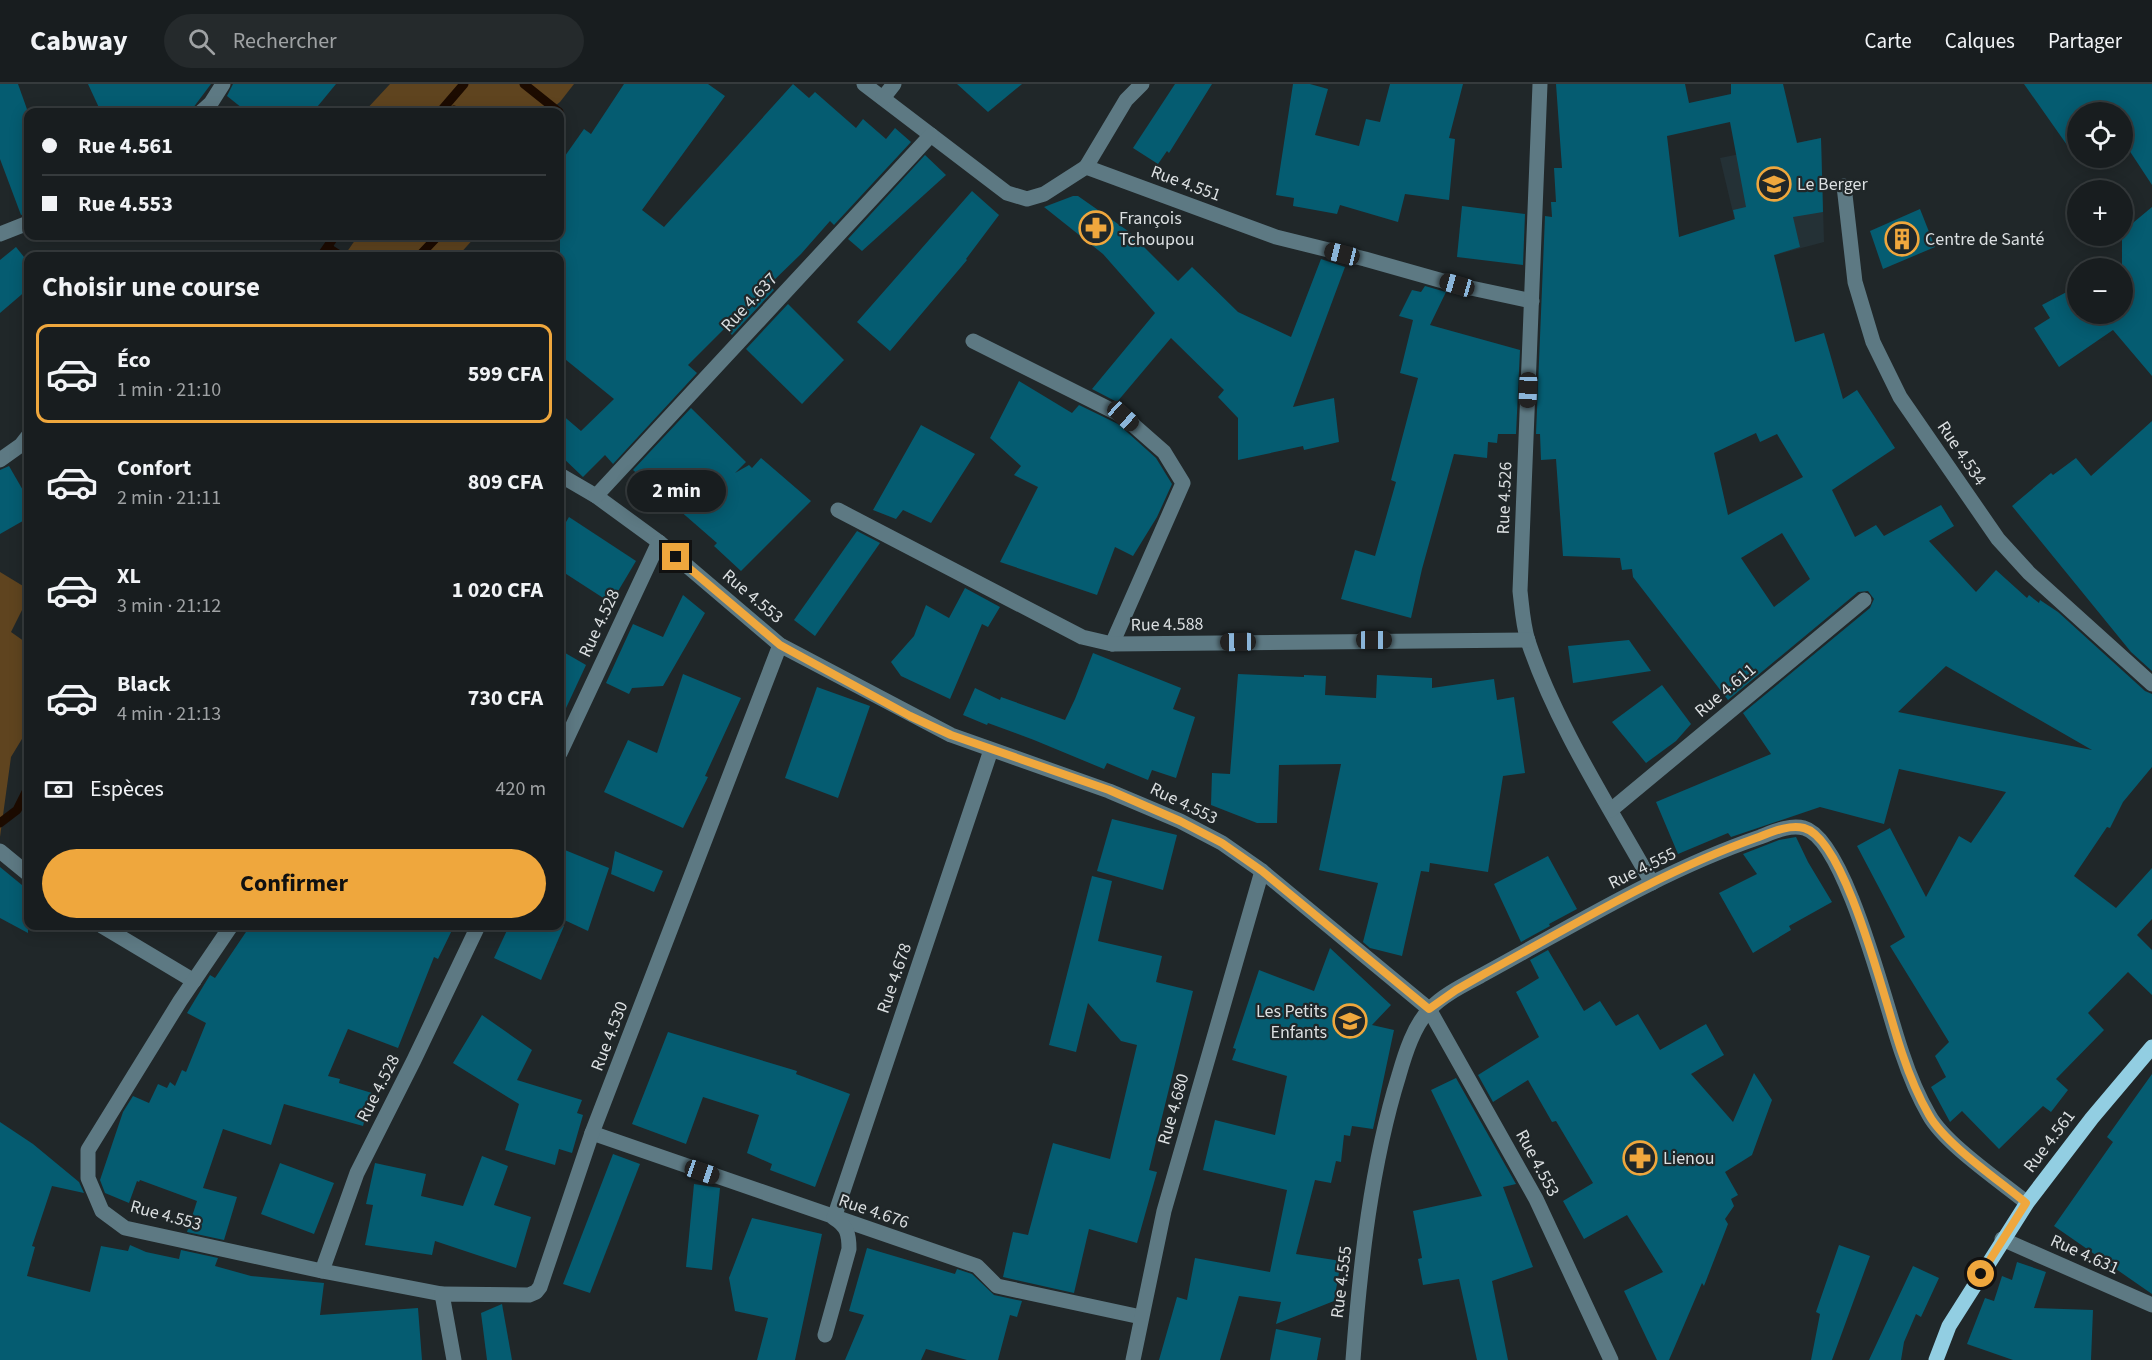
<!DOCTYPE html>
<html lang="fr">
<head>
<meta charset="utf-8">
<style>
	body { margin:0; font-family:"Source Sans 3",sans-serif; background:#252a2c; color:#f1f3f6; height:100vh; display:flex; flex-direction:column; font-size:22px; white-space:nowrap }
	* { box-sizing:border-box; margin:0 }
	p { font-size:20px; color:#9fa2a4 }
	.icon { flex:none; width:33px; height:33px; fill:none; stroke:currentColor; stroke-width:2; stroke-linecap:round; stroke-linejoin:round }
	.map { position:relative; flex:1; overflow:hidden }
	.sheet { position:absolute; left:24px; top:168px; width:540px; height:678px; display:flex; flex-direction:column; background:#181d1f; border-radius:12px; box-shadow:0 3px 15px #0003,0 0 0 2px #363b3d }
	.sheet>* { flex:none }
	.top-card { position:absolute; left:24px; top:24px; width:540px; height:132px; border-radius:12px; box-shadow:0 3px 15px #0003,0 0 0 2px #363b3d; display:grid; align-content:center; height:132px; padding:0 18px; background:#181d1f }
	.fabs { position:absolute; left:2067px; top:18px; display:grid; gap:12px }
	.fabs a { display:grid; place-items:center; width:66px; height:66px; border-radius:50%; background:#181d1f; box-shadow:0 3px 15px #0003,0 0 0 2px #363b3d; font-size:30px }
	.end { position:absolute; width:27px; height:27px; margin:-14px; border:8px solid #efa73d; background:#111; box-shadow:0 0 0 3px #111 }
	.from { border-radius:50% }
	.bubble { position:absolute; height:42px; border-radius:21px; background:#181d1f; box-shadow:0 3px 15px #0003,0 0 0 2px #363b3d; font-size:20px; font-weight:700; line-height:42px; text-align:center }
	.car { position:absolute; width:18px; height:36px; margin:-18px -9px; border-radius:8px; box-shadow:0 0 4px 2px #0007; background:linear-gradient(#222 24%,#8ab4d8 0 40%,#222 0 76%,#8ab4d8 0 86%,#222 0) }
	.top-card b { display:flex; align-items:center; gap:21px; height:57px; font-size:22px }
	.top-card b+b { border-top:2px solid #363b3d }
	.top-card i { width:15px; height:15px; background:#f1f3f6 }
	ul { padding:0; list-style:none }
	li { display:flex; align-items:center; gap:18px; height:99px; margin:0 12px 9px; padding:0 6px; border:3px solid transparent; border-radius:12px }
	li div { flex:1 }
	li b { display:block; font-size:22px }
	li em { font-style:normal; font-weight:700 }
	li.on { border-color:#efa73d }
	li>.icon { width:54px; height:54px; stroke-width:1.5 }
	h2 { padding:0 18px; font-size:27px; line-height:72px }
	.pay { display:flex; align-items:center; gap:15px; height:66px; padding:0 18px; font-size:22px }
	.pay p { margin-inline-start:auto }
	.primary-button { display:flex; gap:12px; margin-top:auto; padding:12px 18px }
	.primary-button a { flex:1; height:69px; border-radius:36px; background:#efa73d; color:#111; font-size:24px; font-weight:700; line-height:69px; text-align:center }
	header { display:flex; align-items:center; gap:36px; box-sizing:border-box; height:84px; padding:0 30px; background:#181d1f; border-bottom:2px solid #363b3d }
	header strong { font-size:28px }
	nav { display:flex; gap:33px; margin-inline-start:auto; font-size:21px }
	.search { width:420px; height:54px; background:#252a2c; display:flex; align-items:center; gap:15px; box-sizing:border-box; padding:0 21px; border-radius:33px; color:#9fa2a4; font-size:22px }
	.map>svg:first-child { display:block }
	.built { fill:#243136 }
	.green { fill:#5f441f }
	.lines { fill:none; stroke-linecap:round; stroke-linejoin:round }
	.stream { stroke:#1c0b00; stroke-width:9 }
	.building { fill:#055c71; fill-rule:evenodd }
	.minor { stroke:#5d7983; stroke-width:15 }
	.major { stroke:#92cee2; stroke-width:15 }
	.route { stroke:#efa73d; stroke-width:8 }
	.labels { text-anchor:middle; stroke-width:4.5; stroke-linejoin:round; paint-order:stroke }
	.street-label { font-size:18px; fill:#dbdfe1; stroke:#202729 }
	.poi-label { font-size:18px; fill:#dbdfe1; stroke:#202729; text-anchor:start }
</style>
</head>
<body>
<header>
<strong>Cabway</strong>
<div class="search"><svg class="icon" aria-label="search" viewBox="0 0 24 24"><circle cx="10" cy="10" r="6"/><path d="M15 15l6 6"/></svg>Rechercher</div>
<nav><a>Carte</a><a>Calques</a><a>Partager</a></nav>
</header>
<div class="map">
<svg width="2152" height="1276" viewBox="0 0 2152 1276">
	<rect width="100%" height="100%" fill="#202729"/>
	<path class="built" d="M1821 54 1824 158 1745 179 1720 74Z"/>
	<g class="green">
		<path d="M390 0H574L560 18 547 28H364Z"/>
		<path d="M358 152H476L458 172H344Z"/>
		<path d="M0 488 28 505V514L11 548 28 560V645L11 673 0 753Z"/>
	</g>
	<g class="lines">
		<g class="stream">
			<path d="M524 0 559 28"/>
			<path d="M454 26 457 28"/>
			<path d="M440 28 464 0"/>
			<path d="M330 165 341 172"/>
			<path d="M321 172 335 152"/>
			<path d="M419 172 438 152"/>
			<path d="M0 739 17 726 28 704"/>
		</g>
	</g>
	<g class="building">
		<path d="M0 0H18L28 28V129L21 131 0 75Z"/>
		<path d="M88 0H211L190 28H101Z"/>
		<path d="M233 0H336L313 28H247L227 12Z"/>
		<path d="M624 0H708L725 12 642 126 664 143 793 0 809 14 815 8 856 44 863 35 886 55 895 44 911 58 834 141 830 137 801 170 769 201 774 206 732 251 725 244 688 281 697 289 613 380 605 371 583 393 560 371V329L581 347 614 315 560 271V79L584 45 591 50Z"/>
		<path d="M957 0H1022L988 28Z"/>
		<path d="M1175 0H1212L1169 69 1167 67 1158 80 1133 64Z"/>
		<path d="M1293 0H1310L1328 5 1315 51 1359 62 1366 35 1380 38 1390 0H1463L1449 54 1455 55 1449 116 1405 110 1398 138 1340 121 1337 130 1293 122 1294 114 1276 111Z"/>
		<path d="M1556 0H1685L1689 19 1731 10V0H1783L1797 59 1821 54 1823 128 1793 133 1800 163 1774 171 1795 258 1824 249 1843 315 1857 306 1895 364 1832 406 1855 453 1876 441 1884 452 1941 421 1954 442 1929 457 1976 508 1996 486 2027 514 2029 511 2039 519 2040 516 2058 528 2145 607 2152 610V683L2123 718 2110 744 2107 743 2074 792 2116 824 2152 784V835L2137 851 2152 866V911L2128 888 2088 929 2104 946 2056 995 2068 1006 2051 1028 2043 1022 1999 1065 1962 1027 1950 1038 1931 1003 1946 993 1935 972 1949 958 1890 862 1905 853 1857 762 1890 744 1926 813 1959 752 1971 759 2006 708 1899 685 1884 740 1820 723 1731 753 1728 749 1678 770 1656 718 1771 670 1743 629 1870 524 1874 515 1868 507 1858 508 1728 616 1633 493 1632 485 1622 486 1620 474 1563 472 1556 375 1541 376 1540 350H1536L1545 132 1552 133 1551 118H1556L1554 84H1562ZM1730 38 1746 123 1733 126 1735 135 1679 153 1667 52ZM1756 349 1760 358 1777 350 1803 393 1728 431 1714 369ZM1782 449 1810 495 1774 523 1741 474ZM1946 582 2092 666 1898 628Z"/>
		<path d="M2024 0H2152V101L2129 66 2122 71V28H2078V55L2067 61Z"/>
		<path d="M925 71 946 91 862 167 848 155Z"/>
		<path d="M972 107 999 131 966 175 967 176 890 267 857 238Z"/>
		<path d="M1073 112H1078L1128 147 1178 197 1192 183 1238 228 1291 253 1321 175 1345 183 1293 323 1334 314 1339 358 1304 366 1303 362 1238 376V334L1218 313 1224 306 1171 254 1117 318 1092 305 1155 229 1103 170 1044 123Z"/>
		<path d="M1462 122 1525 130 1523 181 1457 173Z"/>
		<path d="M2152 123V292L2113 246 2059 283 2034 244 2050 234 2042 221 2078 202V230H2122V148Z"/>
		<path d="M1920 125 1935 163 1883 185 1870 147Z"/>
		<path d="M16 163 28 178V205L0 229V176Z"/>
		<path d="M1425 202 1446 208 1430 241 1520 266 1516 350H1498L1497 359 1488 358 1487 374 1454 370 1422 485 1411 534 1341 515 1355 466 1375 472 1396 398 1391 396 1418 294 1400 289 1413 236 1399 232 1412 206 1421 208Z"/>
		<path d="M788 220 844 276 802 320 746 265Z"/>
		<path d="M1019 297 1072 329 1079 321 1118 340 1156 374 1172 400 1157 433 1133 472 1115 463 1097 511 1000 478 1038 403 1014 391 1021 382 990 354Z"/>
		<path d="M691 324 746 378 735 389 749 381 752 384 761 374 811 417 741 487 714 462 717 459 633 386Z"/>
		<path d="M2152 337V587L2131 568 2012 422 2051 389 2053 391 2076 374 2091 392Z"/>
		<path d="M921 341 975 370 931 439 903 426 896 435 873 426Z"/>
		<path d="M9 382 28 415V434L0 450V386Z"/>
		<path d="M569 433 636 477 611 519 560 486V448Z"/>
		<path d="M857 447 880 459 815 552 794 536Z"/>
		<path d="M965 504 1000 523 988 543 982 540 950 615 901 592 891 578 914 552 926 521 949 534Z"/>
		<path d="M683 511 705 529 663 602 632 604 629 610 606 599 633 540 663 553Z"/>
		<path d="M1629 556 1651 587 1573 599 1568 562Z"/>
		<path d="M560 566 586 581 560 637Z"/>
		<path d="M1093 569 1181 604 1173 625 1195 633 1176 694 1152 686 1148 696 1107 679 1104 685 1034 656 988 639 987 641 963 631 975 604 1000 616 1001 613 1065 636 1075 615Z"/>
		<path d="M683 590 741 614 705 692 708 693 683 744 604 708 628 656 657 669Z"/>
		<path d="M1238 590 1304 593V591L1326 592 1325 611 1376 614 1377 591 1432 594V604L1494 595 1497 616 1514 613 1525 689 1503 692 1488 788 1430 779 1429 788 1421 787 1402 872 1370 864 1363 858 1378 799 1319 786 1341 680 1279 681 1277 739H1257L1211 721 1212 689 1230 690Z"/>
		<path d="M1662 601 1691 640 1676 657 1646 679 1612 638Z"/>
		<path d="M817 603 870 622 838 714 785 694Z"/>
		<path d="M1112 735 1177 751 1163 806 1097 787Z"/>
		<path d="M1796 753 1808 778 1832 818 1789 842 1791 846 1753 869 1719 809 1757 790 1743 770 1779 756Z"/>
		<path d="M560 764 609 784 588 847 560 834Z"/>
		<path d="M615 767 663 787 654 808 611 790Z"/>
		<path d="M1548 772 1577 825 1549 840 1550 842 1521 858 1494 800Z"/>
		<path d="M0 783 28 806V849L0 834Z"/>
		<path d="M1092 792 1112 797 1098 857 1162 872 1156 898 1193 907 1149 1086 1157 1088 1137 1159 1089 1145 1074 1209 1003 1193 1013 1148 1028 1151 1053 1059 1110 1075 1137 961 1121 957 1088 919 1076 968 1049 961Z"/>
		<path d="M250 842H454L438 875 434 873 398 964 348 945 328 992 340 995 339 999 372 1009 363 1042 284 1020 271 1061 223 1045 203 1104 237 1113 224 1156 187 1148 197 1117 140 1096 139 1098 137 1097 129 1119 105 1109 100 1096 123 1028 133 1012 149 1019 158 1000 167 1004 170 998 175 1002 182 986 186 988 206 939 187 929 210 891 215 894Z"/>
		<path d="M509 842H564L541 896 494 874Z"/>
		<path d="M1330 864 1391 921 1372 941 1394 946 1373 1045 1352 1042 1350 1052 1344 1051 1341 1078 1336 1077 1331 1099 1315 1096 1296 1170 1341 1177 1334 1217 1276 1240 1281 1218 1239 1212 1220 1276H1159L1177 1213 1187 1216 1195 1174 1270 1188 1287 1106 1203 1086 1215 1036 1275 1051 1287 992 1232 976 1236 965 1233 964 1259 886 1314 907Z"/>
		<path d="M1548 866 1584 927 1600 917 1616 942 1638 930 1660 966 1706 940 1724 971 1691 990 1733 1038 1754 989 1772 1016 1752 1071 1725 1088 1738 1111 1731 1115 1734 1122 1725 1135 1728 1140 1704 1202 1702 1199 1669 1276H1657L1624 1207 1663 1188 1627 1131 1584 1155 1563 1117 1593 1099 1556 1037 1552 1038 1528 996 1493 1018 1478 991 1539 953 1516 908 1539 894 1530 876Z"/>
		<path d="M482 931 532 966 517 996 582 1016 577 1029 583 1031 572 1069 559 1065 555 1081 505 1066 519 1020 453 979Z"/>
		<path d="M668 948 797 987 796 990 850 1010 815 1103 770 1086 772 1080 747 1069 759 1031 703 1013 686 1060 632 1040Z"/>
		<path d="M2152 990V1210L2054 1142 2113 1058 2107 1053Z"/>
		<path d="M1456 994 1516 1100 1503 1103 1533 1183 1492 1197 1508 1276H1477L1459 1195 1423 1201 1418 1175 1422 1174 1413 1127 1482 1112 1431 1006Z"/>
		<path d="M0 1038 33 1060 79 1098 84 1109 52 1102 32 1162 35 1163 27 1192 90 1208 101 1162 128 1167 130 1161 146 1168 179 1175 181 1166 218 1174 215 1182 251 1192 324 1199 320 1231 418 1224 422 1276H0Z"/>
		<path d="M613 1070 640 1080 590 1209 563 1200Z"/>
		<path d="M482 1072 508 1082 494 1121 531 1133 516 1184 435 1157 432 1171 365 1161 373 1121 366 1120 375 1079 426 1090 421 1112 463 1122Z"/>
		<path d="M280 1079 334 1099 314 1150 261 1130Z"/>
		<path d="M694 1100 720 1104 712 1186 686 1183Z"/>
		<path d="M752 1134 822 1150 795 1276H757L768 1234 735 1227 729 1194Z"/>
		<path d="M1839 1161 1870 1172 1832 1276H1811L1820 1230 1816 1228Z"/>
		<path d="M867 1164 955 1190 957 1185 972 1190 994 1211 1022 1217 1017 1233 1010 1231 998 1276H967L926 1265 921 1276H845L864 1231 849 1227Z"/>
		<path d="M2017 1178 2046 1188 2034 1224 2093 1226 2091 1276H2013L1967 1260 1985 1214 1994 1217 2002 1192 2012 1196Z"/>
		<path d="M1913 1182 1939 1194 1921 1233 1916 1230 1904 1258 1901 1276H1869Z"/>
		<path d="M502 1220 512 1276H487L481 1229Z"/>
		<path d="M1276 1245 1321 1254 1317 1276H1270Z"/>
	</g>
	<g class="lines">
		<g class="minor">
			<path d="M864 0 1007 109 1027 115 1044 110 1086 83 1276 153 1365 175 1457 201 1532 217"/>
			<path d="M1540 0 1520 507C1522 524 1523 541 1528 557 1556 641 1609 722 1652 799"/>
			<path d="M883 14 894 0"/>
			<path d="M201 28 211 19 223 0"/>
			<path d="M1086 83 1126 16 1142 0"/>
			<path d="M1844 102 1855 198 1873 258 1900 313 1998 455 2029 489 2152 600"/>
			<path d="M0 150 28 139"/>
			<path d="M973 257 1123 332 1164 368 1183 399 1112 560"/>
			<path d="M0 376 21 361 28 352"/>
			<path d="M560 391 596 412 659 458 780 561 951 651 1109 707 1180 737 1222 759 1262 787 1429 925 1536 1115 1611 1276"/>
			<path d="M596 412 931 51"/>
			<path d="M838 426 1082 553 1112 560 1528 556"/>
			<path d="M560 669 659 458"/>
			<path d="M1611 726 1864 516"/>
			<path d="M0 767 28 790"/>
			<path d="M102 842 194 897"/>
			<path d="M231 842 180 917 88 1066V1094L102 1127 125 1144 322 1187 442 1210"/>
			<path d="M592 1049 977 1182 997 1202 1141 1233"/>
			<path d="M2002 1155 2152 1221"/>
			<path d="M322 1187 357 1089 414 976 478 842"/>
			<path d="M825 1251 849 1165C849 1150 847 1142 834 1134L991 666"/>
			<path d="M454 1276 442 1210 529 1211 536 1208 540 1203 592 1049 780 561"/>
			<path d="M1133 1276 1164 1127 1262 787"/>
			<path d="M1353 1276C1360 1182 1371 1081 1399 991 1405 970 1414 941 1430 925 1444 910 1466 900 1484 890 1574 841 1663 786 1760 753 1773 748 1790 740 1804 744 1846 755 1887 927 1902 969 1909 990 1918 1012 1929 1031 1945 1060 2000 1097 2027 1119"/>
		</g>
		<path class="major" d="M1936 1276 1949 1242 2027 1119 2092 1034 2152 963"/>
	</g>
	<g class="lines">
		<path class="route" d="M676 473 780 561 910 632 951 651 1109 706 1180 737 1222 759 1262 787 1429 925 1456 906 1484 890C1572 842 1660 788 1756 754 1770 749 1788 740 1804 744 1847 755 1887 927 1902 969 1909 990 1918 1012 1929 1031 1945 1060 2000 1097 2026 1119L1981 1190"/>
	</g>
	<defs>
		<g id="school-ring" transform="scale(1.725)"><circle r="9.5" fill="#202729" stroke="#efa73d" stroke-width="1.5"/><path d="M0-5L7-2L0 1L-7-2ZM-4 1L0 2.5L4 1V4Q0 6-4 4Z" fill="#efa73d"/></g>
		<g id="pharmacy-ring" transform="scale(1.725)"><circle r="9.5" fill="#202729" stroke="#efa73d" stroke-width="1.5"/><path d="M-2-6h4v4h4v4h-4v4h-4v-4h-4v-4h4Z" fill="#efa73d"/></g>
		<g id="building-ring" transform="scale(1.725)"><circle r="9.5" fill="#202729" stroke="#efa73d" stroke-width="1.5"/><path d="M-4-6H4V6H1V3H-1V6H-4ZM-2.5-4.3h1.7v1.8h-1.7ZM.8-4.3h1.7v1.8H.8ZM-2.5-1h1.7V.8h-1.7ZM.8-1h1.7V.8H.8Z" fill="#efa73d"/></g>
	</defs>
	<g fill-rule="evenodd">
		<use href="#school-ring" x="1774" y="100"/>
		<use href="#pharmacy-ring" x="1096" y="144"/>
		<use href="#building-ring" x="1902" y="155"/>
		<use href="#school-ring" x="1350" y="937"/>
		<use href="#pharmacy-ring" x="1640" y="1074"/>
	</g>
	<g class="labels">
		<g class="street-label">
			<text transform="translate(1186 99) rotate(20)" y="6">Rue 4.551</text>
			<text transform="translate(749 218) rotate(-47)" y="6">Rue 4.637</text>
			<text transform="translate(1962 369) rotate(56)" y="6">Rue 4.534</text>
			<text transform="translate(1504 414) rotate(-88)" y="6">Rue 4.526</text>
			<text transform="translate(753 512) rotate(40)" y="6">Rue 4.553</text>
			<text transform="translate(599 539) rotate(-65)" y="6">Rue 4.528</text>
			<text transform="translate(1167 540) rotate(-1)" y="6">Rue 4.588</text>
			<text transform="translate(1725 606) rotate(-40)" y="6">Rue 4.611</text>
			<text transform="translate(1184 719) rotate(26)" y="6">Rue 4.553</text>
			<text transform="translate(1642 784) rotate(-26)" y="6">Rue 4.555</text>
			<text transform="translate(894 894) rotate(-71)" y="6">Rue 4.678</text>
			<text transform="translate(609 952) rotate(-69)" y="6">Rue 4.530</text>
			<text transform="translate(378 1004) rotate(-63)" y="6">Rue 4.528</text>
			<text transform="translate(1173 1025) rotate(-74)" y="6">Rue 4.680</text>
			<text transform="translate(2049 1057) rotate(-53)" y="6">Rue 4.561</text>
			<text transform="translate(1538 1079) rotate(62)" y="6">Rue 4.553</text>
			<text transform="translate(874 1127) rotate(19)" y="6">Rue 4.676</text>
			<text transform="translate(166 1131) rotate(15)" y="6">Rue 4.553</text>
			<text transform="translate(2085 1170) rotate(24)" y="6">Rue 4.631</text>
			<text transform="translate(1341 1198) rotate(-83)" y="6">Rue 4.555</text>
		</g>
		<g class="poi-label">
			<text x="1797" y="106">Le Berger</text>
			<text x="1119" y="140">François<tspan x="1119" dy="21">Tchoupou</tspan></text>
			<text x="1925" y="161">Centre de Santé</text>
			<text x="1327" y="933" text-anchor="end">Les Petits<tspan x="1327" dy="21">Enfants</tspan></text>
			<text x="1663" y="1080">Lienou</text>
		</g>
	</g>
</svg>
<div class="fabs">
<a><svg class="icon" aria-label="locate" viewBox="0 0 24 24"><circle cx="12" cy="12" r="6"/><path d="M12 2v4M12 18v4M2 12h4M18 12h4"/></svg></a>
<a>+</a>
<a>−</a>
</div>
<i class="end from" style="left:1981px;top:1190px"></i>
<i class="end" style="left:676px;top:473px"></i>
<div class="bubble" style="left:627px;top:386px;width:99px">2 min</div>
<i class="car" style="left:1342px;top:170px;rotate:284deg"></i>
<i class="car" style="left:1457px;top:201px;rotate:286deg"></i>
<i class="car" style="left:1528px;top:306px;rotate:182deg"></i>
<i class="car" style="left:1123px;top:332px;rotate:132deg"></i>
<i class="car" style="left:1374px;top:556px;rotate:90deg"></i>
<i class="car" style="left:1238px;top:558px;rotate:269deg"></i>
<i class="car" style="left:702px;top:1088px;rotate:109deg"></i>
<div class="top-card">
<b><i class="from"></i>Rue 4.561</b>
<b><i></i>Rue 4.553</b>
</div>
<section class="sheet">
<h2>Choisir une course</h2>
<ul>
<li class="on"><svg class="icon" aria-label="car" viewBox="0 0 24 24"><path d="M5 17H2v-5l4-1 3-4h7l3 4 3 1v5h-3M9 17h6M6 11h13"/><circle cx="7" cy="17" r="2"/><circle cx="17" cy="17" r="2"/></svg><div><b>Éco</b><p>1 min · 21:10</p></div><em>599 CFA</em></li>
<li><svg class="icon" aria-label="car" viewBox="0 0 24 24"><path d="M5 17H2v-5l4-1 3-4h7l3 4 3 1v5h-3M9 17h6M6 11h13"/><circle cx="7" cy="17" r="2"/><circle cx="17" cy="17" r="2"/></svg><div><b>Confort</b><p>2 min · 21:11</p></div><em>809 CFA</em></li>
<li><svg class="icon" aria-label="car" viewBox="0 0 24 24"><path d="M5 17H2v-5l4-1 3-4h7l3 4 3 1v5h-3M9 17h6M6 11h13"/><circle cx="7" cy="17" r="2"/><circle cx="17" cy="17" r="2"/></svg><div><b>XL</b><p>3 min · 21:12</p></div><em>1 020 CFA</em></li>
<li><svg class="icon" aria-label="car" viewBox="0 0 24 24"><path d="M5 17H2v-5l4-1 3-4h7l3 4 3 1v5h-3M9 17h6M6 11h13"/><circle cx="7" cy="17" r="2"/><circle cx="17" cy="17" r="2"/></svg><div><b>Black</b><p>4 min · 21:13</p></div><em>730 CFA</em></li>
</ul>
<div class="pay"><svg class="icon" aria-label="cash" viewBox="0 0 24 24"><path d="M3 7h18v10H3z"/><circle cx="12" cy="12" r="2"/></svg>Espèces<p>420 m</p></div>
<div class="primary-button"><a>Confirmer</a></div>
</section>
</div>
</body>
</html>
